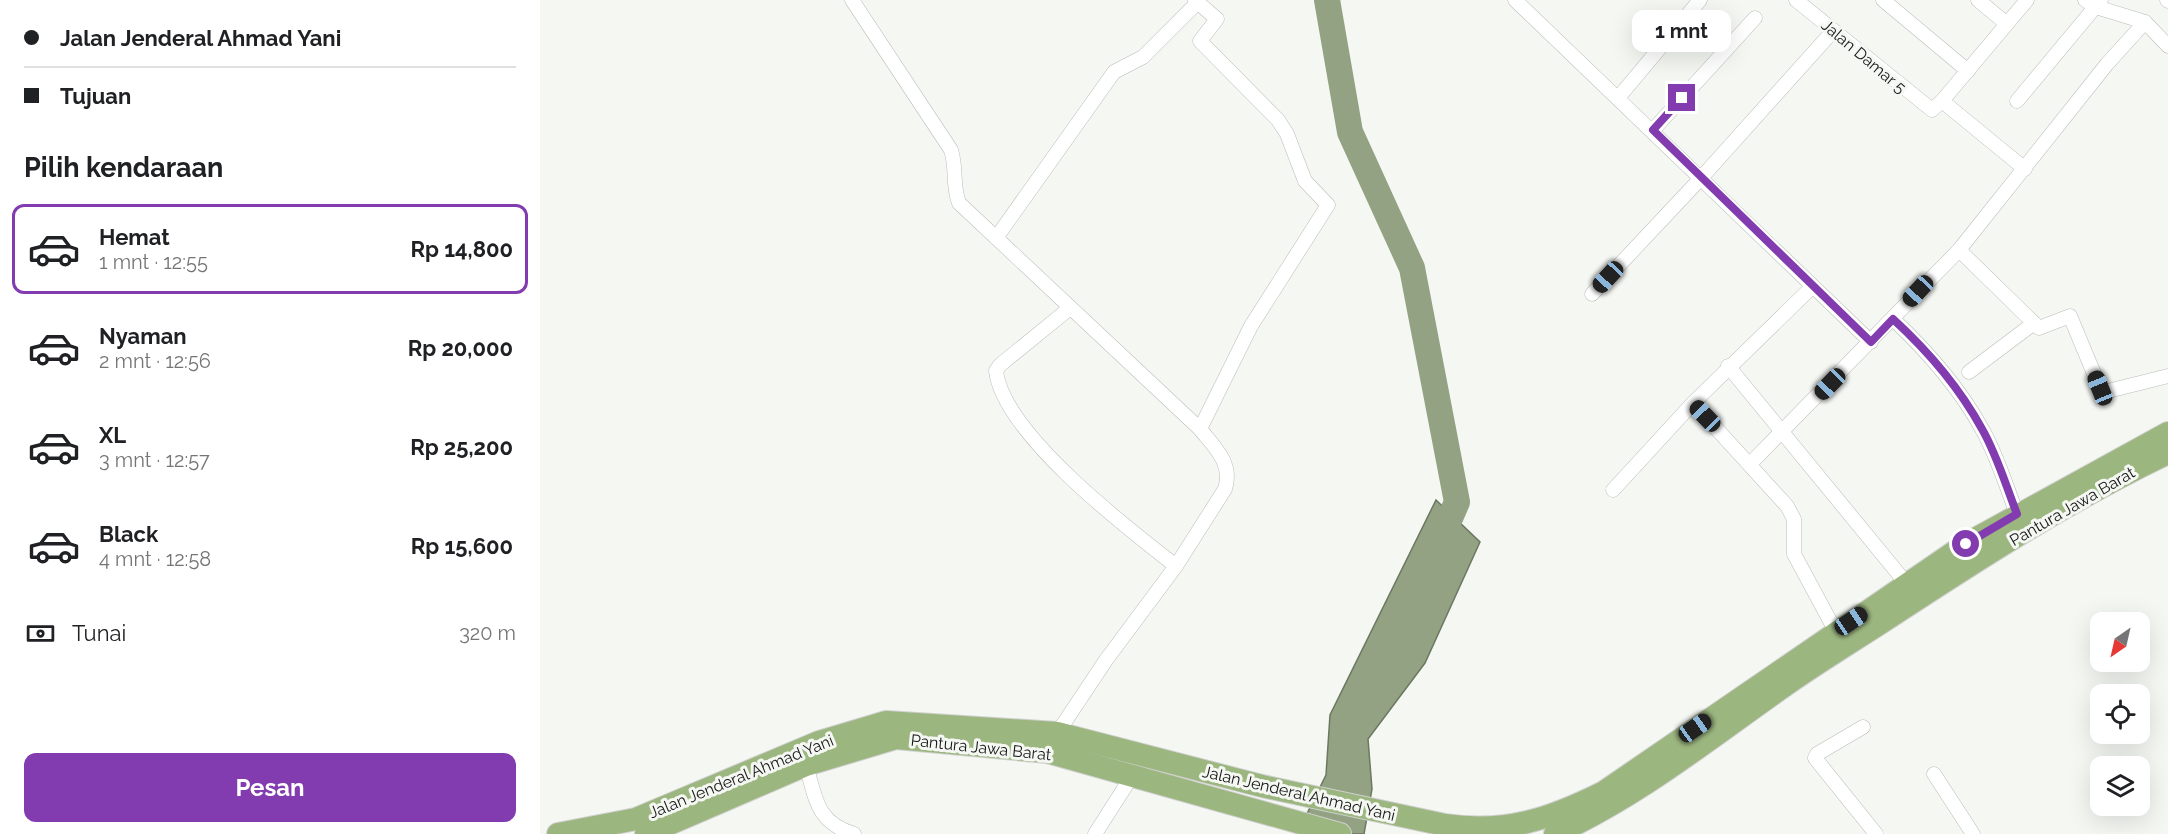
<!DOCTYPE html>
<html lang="id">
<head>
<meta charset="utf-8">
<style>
	body { margin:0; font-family:Raleway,sans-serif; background:#f2f2f2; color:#202124; height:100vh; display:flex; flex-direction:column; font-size:22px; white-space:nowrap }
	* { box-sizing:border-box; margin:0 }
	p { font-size:20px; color:#757577 }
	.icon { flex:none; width:33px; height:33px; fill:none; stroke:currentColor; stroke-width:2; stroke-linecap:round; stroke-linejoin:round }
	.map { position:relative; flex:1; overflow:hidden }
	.details { display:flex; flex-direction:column; background:#fff; width:540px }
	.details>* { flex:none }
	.banner { display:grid; align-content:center; height:132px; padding:0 24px; background:#fff }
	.needle { width:39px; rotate:214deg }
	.tools { position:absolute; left:1550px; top:612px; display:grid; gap:12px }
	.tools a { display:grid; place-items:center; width:60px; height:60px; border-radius:12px; background:#fff; box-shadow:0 6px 24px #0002; font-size:30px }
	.end { position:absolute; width:27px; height:27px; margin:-14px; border:8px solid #823caf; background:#fff; box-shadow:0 0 0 3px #fff }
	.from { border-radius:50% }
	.bubble { position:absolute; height:42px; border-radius:12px; background:#fff; box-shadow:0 6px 24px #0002; font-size:20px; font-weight:700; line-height:42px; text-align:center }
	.car { position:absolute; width:18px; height:36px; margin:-18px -9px; border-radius:8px; box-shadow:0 0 4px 2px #0007; background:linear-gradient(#222 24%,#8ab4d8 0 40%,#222 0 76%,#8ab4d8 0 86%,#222 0) }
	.banner b { display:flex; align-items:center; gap:21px; height:57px; font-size:22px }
	.banner b+b { border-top:2px solid #e0e0e0 }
	.banner i { width:15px; height:15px; background:#202124 }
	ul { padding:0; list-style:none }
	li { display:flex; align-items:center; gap:18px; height:90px; margin:0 12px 9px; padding:0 12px; border:3px solid transparent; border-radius:12px }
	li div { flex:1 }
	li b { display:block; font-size:22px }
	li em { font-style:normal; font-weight:700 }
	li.active { border-color:#823caf }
	li>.icon { width:54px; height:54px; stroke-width:1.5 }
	h2 { padding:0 24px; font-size:27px; line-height:72px }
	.pay { display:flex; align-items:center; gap:15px; height:66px; padding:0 24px; font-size:22px }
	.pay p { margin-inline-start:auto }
	.action { display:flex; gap:12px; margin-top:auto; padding:12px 24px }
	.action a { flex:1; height:69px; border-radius:12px; background:#823caf; color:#fff; font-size:24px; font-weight:700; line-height:69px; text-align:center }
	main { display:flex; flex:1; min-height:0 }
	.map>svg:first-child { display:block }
	.water { fill:#92a282; stroke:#6c7861; stroke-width:1.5 }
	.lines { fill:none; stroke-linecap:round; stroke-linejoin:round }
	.river { stroke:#92a282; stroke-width:26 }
	.minor-casing { stroke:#babcb8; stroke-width:15 }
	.trunk-casing { stroke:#d0d0d0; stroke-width:24 }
	.minor { stroke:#fff; stroke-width:14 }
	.trunk { stroke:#9cb67f; stroke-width:22 }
	.route { stroke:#823caf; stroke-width:8 }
	.labels { text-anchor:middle; stroke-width:6; stroke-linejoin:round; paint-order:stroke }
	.street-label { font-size:16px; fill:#151615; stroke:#f5f7f3 }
</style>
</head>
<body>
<main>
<section class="details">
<div class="banner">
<b><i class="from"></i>Jalan Jenderal Ahmad Yani</b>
<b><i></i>Tujuan</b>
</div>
<h2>Pilih kendaraan</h2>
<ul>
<li class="active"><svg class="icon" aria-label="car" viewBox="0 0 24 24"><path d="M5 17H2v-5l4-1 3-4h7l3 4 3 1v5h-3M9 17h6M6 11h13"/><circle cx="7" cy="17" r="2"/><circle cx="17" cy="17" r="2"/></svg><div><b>Hemat</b><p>1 mnt · 12:55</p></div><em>Rp 14,800</em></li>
<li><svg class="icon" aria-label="car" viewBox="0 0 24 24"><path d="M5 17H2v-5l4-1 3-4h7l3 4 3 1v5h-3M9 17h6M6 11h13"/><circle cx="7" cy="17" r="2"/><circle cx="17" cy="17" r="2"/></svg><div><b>Nyaman</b><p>2 mnt · 12:56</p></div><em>Rp 20,000</em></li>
<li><svg class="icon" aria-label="car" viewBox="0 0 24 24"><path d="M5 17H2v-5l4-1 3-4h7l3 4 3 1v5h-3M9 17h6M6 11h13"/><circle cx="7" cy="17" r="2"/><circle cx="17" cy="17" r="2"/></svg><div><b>XL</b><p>3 mnt · 12:57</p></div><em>Rp 25,200</em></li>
<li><svg class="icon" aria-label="car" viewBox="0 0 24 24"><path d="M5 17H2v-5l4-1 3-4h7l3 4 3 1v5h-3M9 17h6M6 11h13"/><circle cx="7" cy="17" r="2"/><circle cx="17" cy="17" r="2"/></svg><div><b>Black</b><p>4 mnt · 12:58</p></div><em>Rp 15,600</em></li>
</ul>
<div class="pay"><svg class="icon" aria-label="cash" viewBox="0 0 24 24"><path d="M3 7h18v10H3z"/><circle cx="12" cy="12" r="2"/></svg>Tunai<p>320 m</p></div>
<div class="action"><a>Pesan</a></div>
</section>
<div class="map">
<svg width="1628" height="834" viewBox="0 0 1628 834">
	<rect width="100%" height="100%" fill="#f5f7f3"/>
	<path class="water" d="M896 500 940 542 885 663 828 739 832 789 824 834H757L786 775 790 715Z"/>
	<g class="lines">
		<path class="river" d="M787 0 810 132 872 268 917 502 898 546"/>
		<g class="minor-casing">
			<g id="minor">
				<path d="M312 0 411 150C417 168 412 185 419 203L660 429C675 448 693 463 685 489L636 566 566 660 514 738"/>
				<path d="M655 0 677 19 660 41 738 120 747 134 765 181 788 205 711 326 660 429"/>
				<path d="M975 0 1331 342"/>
				<path d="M1256 0 1392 110 1402 101 1487 0"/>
				<path d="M1343 0 1428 71"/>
				<path d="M1438 0 1467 24"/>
				<path d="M1545 0 1556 7 1605 22 1628 46"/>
				<path d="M1627 0 1628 1"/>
				<path d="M1078 98 1160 0"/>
				<path d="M1402 101 1485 169"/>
				<path d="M1477 101 1561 0"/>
				<path d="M1113 130 1215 18"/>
				<path d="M456 238 574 72 603 57 658 2"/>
				<path d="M1419 250 1499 328 1530 316 1560 388 1564 392 1628 376"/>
				<path d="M1272 287 1153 403 1247 506 1254 519V554L1296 632"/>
				<path d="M1052 294 1162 177 1293 31"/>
				<path d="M530 308 460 365 456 371C463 433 587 528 636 566"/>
				<path d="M1353 319C1388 352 1419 387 1442 429 1457 455 1466 486 1477 514"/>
				<path d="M1188 366 1366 583"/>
				<path d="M1429 372 1494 323"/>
				<path d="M1210 464 1419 250 1567 64 1605 22"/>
				<path d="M1073 490 1153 403"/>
				<path d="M1323 727 1277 754 1275 758 1336 834"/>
				<path d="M266 765C276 799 276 822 314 834"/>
				<path d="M1394 774 1433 834"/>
				<path d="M555 834 592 776"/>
			</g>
		</g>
		<g class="trunk-casing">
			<g id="trunk">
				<path d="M18 834 96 819 279 742 346 722 517 733 722 786 905 825C966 834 1010 819 1064 792L1426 544 1628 433"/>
				<path d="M106 834 266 765 356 738 507 752 800 834"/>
				<path d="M1015 834C1100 795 1171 737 1247 684 1277 663 1308 644 1339 624 1432 563 1527 501 1628 453"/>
			</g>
		</g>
		<use href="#minor" class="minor"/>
		<use href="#trunk" class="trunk"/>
	</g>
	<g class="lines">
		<path class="route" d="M1142 98 1113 130 1331 342 1353 319C1388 351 1419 387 1442 429 1457 455 1466 486 1477 514L1426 544"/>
	</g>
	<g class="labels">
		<g class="street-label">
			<text transform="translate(1324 56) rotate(40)" y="6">Jalan Damar 5</text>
			<text transform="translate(1532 506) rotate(-30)" y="6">Pantura Jawa Barat</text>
			<text transform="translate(441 747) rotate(6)" y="6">Pantura Jawa Barat</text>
			<text transform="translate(201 776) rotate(-22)" y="6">Jalan Jenderal Ahmad Yani</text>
			<text transform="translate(759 793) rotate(13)" y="6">Jalan Jenderal Ahmad Yani</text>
		</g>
	</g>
</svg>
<div class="tools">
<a><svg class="needle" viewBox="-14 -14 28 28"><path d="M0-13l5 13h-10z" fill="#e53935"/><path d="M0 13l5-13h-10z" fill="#757577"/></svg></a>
<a><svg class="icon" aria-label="locate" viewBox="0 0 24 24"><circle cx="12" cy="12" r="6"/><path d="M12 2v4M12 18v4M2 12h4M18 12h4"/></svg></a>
<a><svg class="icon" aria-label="layers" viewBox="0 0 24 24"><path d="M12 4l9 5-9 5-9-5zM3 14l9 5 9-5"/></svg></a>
</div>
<i class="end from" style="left:1426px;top:544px"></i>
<i class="end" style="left:1142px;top:98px"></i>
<div class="bubble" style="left:1092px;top:10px;width:99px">1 mnt</div>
<i class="car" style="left:1068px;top:277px;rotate:223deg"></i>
<i class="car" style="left:1378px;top:291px;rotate:223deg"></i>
<i class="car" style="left:1290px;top:384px;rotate:224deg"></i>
<i class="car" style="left:1560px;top:388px;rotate:338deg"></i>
<i class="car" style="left:1165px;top:416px;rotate:316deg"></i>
<i class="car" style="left:1311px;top:621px;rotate:56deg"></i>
<i class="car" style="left:1155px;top:728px;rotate:55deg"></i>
</div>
</main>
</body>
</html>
